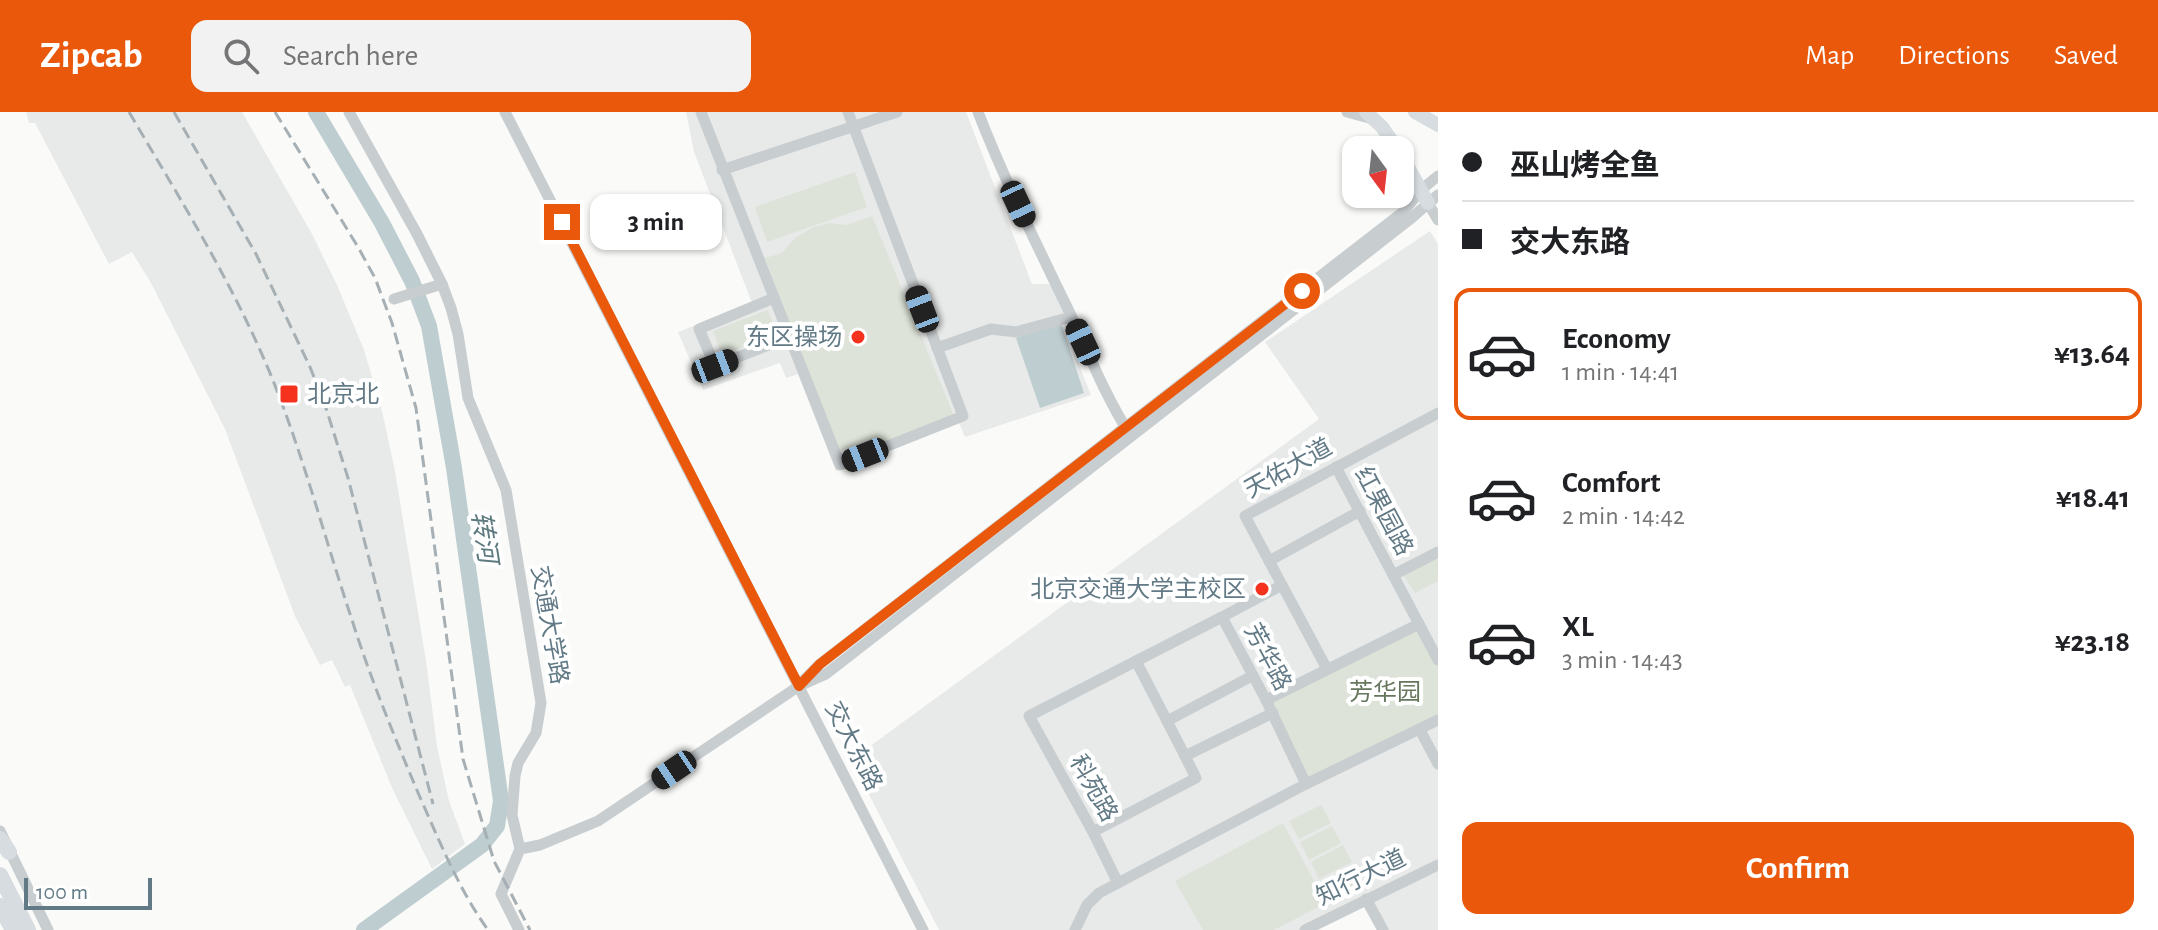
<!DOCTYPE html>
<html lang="en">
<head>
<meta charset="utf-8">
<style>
	body { margin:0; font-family:"Alegreya Sans","Noto Sans SC",sans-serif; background:#f2f2f2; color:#202124; height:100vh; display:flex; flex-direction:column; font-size:30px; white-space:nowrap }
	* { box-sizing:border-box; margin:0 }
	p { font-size:26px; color:#757577 }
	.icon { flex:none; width:44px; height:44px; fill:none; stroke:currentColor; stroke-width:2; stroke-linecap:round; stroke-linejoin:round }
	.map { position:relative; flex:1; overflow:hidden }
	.sheet { display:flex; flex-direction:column; background:#fff; width:720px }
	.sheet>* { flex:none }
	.hud { display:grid; align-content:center; height:176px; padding:0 24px; background:#fff }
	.needle { width:52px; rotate:165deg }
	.tools { position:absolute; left:1342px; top:24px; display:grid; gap:16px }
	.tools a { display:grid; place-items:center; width:72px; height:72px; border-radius:16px; background:#fff; box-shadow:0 2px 6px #0004; font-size:40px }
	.scale { position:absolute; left:24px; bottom:20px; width:128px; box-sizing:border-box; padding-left:8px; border:4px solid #627a86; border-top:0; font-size:22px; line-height:28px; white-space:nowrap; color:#627a86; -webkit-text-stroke:6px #fff; paint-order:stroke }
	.end { position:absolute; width:36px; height:36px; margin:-18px; border:10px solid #ea580c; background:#fff; box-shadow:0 0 0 4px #fff }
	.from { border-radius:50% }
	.bubble { position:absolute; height:56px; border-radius:16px; background:#fff; box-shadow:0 2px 6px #0004; font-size:26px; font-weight:600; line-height:56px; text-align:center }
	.car { position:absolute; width:24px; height:48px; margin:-24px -12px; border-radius:10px; box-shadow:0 0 6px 2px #0007; background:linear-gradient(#222 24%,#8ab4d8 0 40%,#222 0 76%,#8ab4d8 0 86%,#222 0) }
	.hud b { display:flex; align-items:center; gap:28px; height:76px; font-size:30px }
	.hud b+b { border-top:2px solid #e0e0e0 }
	.hud i { width:20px; height:20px; background:#202124 }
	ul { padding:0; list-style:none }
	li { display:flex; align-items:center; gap:24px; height:132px; margin:0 16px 12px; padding:0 8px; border:4px solid transparent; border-radius:16px }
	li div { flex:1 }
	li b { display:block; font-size:30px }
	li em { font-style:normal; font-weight:600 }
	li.on { border-color:#ea580c }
	li>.icon { width:72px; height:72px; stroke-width:1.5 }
	.button { display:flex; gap:16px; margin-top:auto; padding:16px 24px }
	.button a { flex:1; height:92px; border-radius:16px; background:#ea580c; color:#fff; font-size:32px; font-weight:600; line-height:92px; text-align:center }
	header { display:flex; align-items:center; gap:48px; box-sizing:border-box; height:112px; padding:0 40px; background:#ea580c; color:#fff }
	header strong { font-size:38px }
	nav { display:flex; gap:44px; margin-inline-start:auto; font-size:28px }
	.search { width:560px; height:72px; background:#f2f2f2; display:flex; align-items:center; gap:20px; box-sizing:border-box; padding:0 28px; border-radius:16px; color:#757577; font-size:30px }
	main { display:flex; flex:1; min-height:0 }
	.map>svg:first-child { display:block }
	.built { fill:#e8eae9 }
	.green { fill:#dde3d8 }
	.water { fill:#becdd0 }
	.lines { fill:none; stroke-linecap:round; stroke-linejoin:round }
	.river { stroke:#becdd0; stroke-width:16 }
	.minor { stroke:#c8cdd0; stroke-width:11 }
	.major { stroke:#d6dcdf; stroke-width:14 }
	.highway { stroke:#d6dcdf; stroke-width:16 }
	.rail { stroke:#a5afb4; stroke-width:3; stroke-dasharray:12 6; stroke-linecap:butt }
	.route { stroke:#ea580c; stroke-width:10 }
	.poi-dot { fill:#f5321d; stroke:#fff; stroke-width:3 }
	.labels { text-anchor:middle; stroke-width:8; stroke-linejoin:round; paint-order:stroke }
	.poi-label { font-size:24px; fill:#627a86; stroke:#fff; text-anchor:end }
	.street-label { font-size:24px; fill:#627a86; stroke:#fff }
	.park-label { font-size:24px; fill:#66775e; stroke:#fff }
	.water-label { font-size:26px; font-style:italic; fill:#5d7a7e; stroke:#fff }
</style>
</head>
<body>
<header>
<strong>Zipcab</strong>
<div class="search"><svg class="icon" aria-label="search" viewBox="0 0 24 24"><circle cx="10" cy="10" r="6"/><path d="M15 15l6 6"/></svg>Search here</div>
<nav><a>Map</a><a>Directions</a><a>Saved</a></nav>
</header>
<main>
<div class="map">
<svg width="1438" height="818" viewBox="0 0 1438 818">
	<rect width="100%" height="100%" fill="#fafaf8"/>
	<g class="built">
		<path d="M26 0H242L312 122 337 173 364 238 382 299 395 359 426 549 437 634 449 689 465 732 432 757 393 678 350 573 345 575 332 548 320 553 295 504 225 317 151 171 132 140 109 152 35 11H29Z"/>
		<path d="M686 0H966L1032 172H1051L1065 202 1061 208 1091 283 965 325 959 311 836 359 798 262 786 266 780 251 703 278 678 220 752 191 694 40Z"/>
		<path d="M1430 119 1438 132V818H1380L1366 792 1316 818H939L851 648 1319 307 1265 230Z"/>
	</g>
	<g class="green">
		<path d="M855 60 867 95 767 130 755 95Z"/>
		<path d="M872 104 954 304 880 335 855 333 837 340 765 146 782 141 795 126 814 115 830 111 847 113Z"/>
		<path d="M768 198 777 222 722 243 713 219Z"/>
		<path d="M1438 443V469L1415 481 1402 461Z"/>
		<path d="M1416 513 1438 554V607L1305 669 1270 586Z"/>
		<path d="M1321 693 1331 711 1299 727 1289 709Z"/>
		<path d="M1283 711 1326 791 1274 818H1203L1175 769Z"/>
		<path d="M1332 714 1341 731 1309 748 1300 730Z"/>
		<path d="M1343 733 1352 750 1319 767 1311 750Z"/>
		<path d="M1353 754 1362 771 1330 787 1321 770Z"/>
	</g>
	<path class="water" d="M1061 211 1084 281 1040 296 1016 226Z"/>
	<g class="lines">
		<path class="river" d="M316 0 382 111 412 169 429 214 454 356 501 689 497 714 482 733 364 818"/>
		<g class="minor">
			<path d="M349 0 417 122 442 172 451 196 458 222 468 286 506 378 541 591 536 621 518 651 515 664 512 703 520 737 540 733 598 709 799 574 826 562 1409 108 1438 83"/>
			<path d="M505 0 923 818"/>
			<path d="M701 0 840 353 963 304 848 0"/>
			<path d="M978 0C1004 67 1036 131 1067 195 1087 237 1104 282 1129 321"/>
			<path d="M1347 0 1373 7"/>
			<path d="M722 58 897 0"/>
			<path d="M1428 91 1438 108"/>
			<path d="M774 186 699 217 715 254 789 225"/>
			<path d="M394 187 442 172"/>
			<path d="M937 236 991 217 1016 220 1071 205"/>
			<path d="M1336 355 1438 548"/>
			<path d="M1269 449 1360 399"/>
			<path d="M1393 463 1438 440"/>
			<path d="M1282 473 1327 557"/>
			<path d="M1222 505 1282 473 1245 404 1438 301"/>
			<path d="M1136 549 1167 609 1252 564"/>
			<path d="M802 570 820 552 1403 100 1422 77 1438 64"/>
			<path d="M1266 588 1419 512"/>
			<path d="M1167 609 1185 644 1273 601"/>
			<path d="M1420 618 1438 652"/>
			<path d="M0 719 48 818"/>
			<path d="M1093 720 1196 666 1185 644"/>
			<path d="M1118 771 1093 720 1029 604 1222 505 1266 588 1306 672"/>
			<path d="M1366 787 1383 818"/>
			<path d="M519 818 501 782 520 737"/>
			<path d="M1075 818 1087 793 1099 781 1306 672 1438 608"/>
			<path d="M1305 818 1438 753"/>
		</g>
		<g class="major">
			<path d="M1366 0 1382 15 1398 38"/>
			<path d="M1415 0 1438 13"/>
			<path d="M1400 41 1428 91"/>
		</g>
		<g class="highway">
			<path d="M0 727 9 740"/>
			<path d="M0 763 28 818"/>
			<path d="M0 794 13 818"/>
		</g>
		<g class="rail">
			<path d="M129 0C184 94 243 187 281 289 308 361 328 436 352 508 371 568 395 626 419 683 440 730 458 776 488 818"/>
			<path d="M174 0 256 142 310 255 325 293 348 366 433 692"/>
			<path d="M275 0 358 135 375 166 392 211 416 296 463 647 494 749 530 818"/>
		</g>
	</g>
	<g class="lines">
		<path class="route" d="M562 110 799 574 820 552 1302 179"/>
	</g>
	<g class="poi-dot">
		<circle cx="858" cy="225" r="8"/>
		<rect x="279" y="272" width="20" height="20" rx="4"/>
		<circle cx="1262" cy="477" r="8"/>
	</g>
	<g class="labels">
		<g class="poi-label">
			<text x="842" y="233">东区操场</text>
			<text x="307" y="290" text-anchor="start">北京北</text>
			<text x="1246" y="485">北京交通大学主校区</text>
		</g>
		<g class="street-label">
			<text transform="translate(1288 356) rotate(-29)" y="8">天佑大道</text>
			<text transform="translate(1384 399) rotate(62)" y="8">红果园路</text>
			<text transform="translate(550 513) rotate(80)" y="8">交通大学路</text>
			<text transform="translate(1268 545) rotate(62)" y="8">芳华路</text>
			<text transform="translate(854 634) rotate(63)" y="8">交大东路</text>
			<text transform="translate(1094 676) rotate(61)" y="8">科苑路</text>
			<text transform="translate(1361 765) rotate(-26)" y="8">知行大道</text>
		</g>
		<g class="park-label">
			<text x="1385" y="588">芳华园</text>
		</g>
		<g class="water-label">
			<text transform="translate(485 425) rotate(81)" y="9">转河</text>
		</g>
	</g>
</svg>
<div class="tools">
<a><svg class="needle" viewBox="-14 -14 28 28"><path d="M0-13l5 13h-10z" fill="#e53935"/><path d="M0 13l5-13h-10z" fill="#757577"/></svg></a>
</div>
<div class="scale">100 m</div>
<i class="end from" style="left:1302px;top:179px"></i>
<i class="end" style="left:562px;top:110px"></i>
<div class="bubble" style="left:590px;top:82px;width:132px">3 min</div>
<i class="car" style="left:1018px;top:92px;rotate:155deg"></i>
<i class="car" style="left:922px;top:197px;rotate:339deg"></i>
<i class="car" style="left:1083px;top:230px;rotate:335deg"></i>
<i class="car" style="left:715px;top:254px;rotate:69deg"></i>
<i class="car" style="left:865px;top:343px;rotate:248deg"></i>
<i class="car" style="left:674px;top:658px;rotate:236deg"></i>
</div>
<section class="sheet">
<div class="hud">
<b><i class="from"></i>巫山烤全鱼</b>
<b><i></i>交大东路</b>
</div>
<ul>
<li class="on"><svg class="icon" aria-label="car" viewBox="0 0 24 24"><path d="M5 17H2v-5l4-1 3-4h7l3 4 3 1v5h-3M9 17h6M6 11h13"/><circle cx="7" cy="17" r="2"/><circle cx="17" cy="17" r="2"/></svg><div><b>Economy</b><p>1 min · 14:41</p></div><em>¥13.64</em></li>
<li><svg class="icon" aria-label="car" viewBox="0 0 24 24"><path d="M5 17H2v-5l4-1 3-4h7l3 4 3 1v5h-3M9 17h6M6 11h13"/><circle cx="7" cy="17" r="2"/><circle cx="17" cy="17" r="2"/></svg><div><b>Comfort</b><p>2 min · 14:42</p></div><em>¥18.41</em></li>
<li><svg class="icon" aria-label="car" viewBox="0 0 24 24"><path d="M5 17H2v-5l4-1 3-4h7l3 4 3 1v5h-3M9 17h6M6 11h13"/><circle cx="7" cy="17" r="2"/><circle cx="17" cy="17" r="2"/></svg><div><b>XL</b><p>3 min · 14:43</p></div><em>¥23.18</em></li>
</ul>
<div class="button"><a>Confirm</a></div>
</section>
</main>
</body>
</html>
